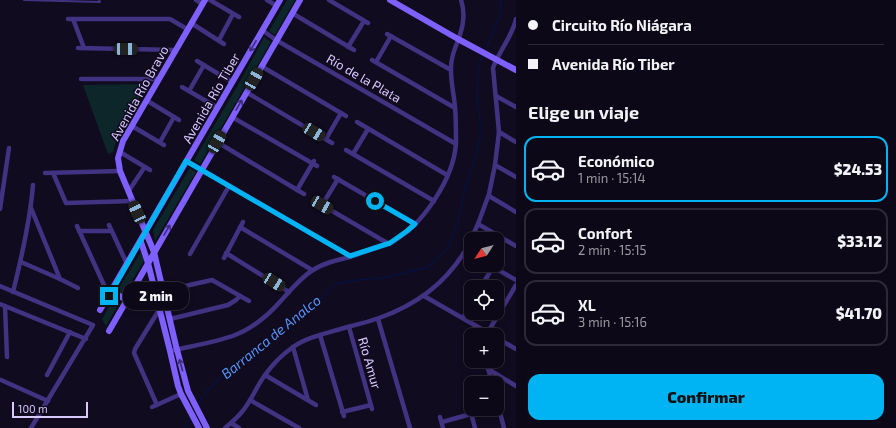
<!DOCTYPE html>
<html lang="es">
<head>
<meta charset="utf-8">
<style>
	body { margin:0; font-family:"Exo 2",sans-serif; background:#1b1624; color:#f1f3f6; height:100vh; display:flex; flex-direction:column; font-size:15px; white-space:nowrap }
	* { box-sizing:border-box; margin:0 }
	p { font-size:13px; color:#9a9aa1 }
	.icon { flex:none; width:22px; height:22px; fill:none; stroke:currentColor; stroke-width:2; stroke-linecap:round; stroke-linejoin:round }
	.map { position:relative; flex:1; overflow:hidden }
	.details { display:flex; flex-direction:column; background:#0d0817; width:380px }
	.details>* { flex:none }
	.top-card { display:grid; align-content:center; height:88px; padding:0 12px; background:#0d0817 }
	.needle { width:26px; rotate:234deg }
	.controls { position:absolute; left:464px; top:232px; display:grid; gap:8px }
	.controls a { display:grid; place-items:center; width:40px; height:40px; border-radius:8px; background:#0d0817; box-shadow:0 2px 6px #0003,0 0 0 1px #2d2936; font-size:20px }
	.scale { position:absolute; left:12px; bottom:10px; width:76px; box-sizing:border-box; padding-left:4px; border:2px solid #d8c9ff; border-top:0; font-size:11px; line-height:14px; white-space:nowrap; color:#d8c9ff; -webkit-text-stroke:3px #110b1f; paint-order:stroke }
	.end { position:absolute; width:18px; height:18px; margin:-9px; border:5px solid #00b4f4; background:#111; box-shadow:0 0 0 2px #111 }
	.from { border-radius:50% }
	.bubble { position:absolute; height:28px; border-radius:12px; background:#0d0817; box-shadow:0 2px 6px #0003,0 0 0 1px #2d2936; font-size:13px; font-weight:800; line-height:28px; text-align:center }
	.car { position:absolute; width:12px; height:24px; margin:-12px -6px; border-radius:5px; box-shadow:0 0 3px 1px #0007; background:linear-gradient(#222 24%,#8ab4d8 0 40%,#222 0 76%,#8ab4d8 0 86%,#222 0) }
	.top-card b { display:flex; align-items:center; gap:14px; height:38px; font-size:15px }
	.top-card b+b { border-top:1px solid #2d2936 }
	.top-card i { width:10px; height:10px; background:#f1f3f6 }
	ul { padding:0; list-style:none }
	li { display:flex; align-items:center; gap:12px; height:66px; margin:0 8px 6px; padding:0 4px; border:2px solid #2d2936; border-radius:12px }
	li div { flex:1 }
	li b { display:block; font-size:15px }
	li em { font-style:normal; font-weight:800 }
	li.on { border-color:#00b4f4 }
	li>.icon { width:36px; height:36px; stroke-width:1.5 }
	h2 { padding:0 12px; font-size:18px; line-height:48px }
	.primary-button { display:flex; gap:8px; margin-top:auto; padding:8px 12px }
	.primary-button a { flex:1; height:46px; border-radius:12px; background:#00b4f4; color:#111; font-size:16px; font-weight:800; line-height:46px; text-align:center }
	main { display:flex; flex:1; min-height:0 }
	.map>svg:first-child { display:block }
	.green { fill:#0d2629 }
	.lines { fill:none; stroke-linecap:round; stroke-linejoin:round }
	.stream { stroke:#05113e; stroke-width:1.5 }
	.lane { stroke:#423282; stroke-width:2 }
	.street { stroke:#423282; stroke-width:4.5 }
	.secondary { stroke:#7e60ff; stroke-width:6 }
	.oneway { stroke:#3d2d79 }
	.route { stroke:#00b4f4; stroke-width:5 }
	.labels { text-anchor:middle; stroke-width:3; stroke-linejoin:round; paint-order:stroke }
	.street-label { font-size:13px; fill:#d8c9ff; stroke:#110b1f }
	.water-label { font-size:14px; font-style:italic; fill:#5796ff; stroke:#110b1f }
</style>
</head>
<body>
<main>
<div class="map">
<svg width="516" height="428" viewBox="0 0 516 428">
	<rect width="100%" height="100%" fill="#110b1f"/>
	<g class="green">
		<path d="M287 0H295L275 35 269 31Z"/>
		<path d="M264 37 271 42 200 164 194 160 242 78Z"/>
		<path d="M147 84 117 138 113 152 108 154 83 85Z"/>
		<path d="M190 168 196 172 155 241 153 230Z"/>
		<path d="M141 252 144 261 123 295 117 291Z"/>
		<path d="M115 297 121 300 106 326 102 319Z"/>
	</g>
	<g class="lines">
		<g class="stream">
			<path d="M485 51 500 15 501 0"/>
			<path d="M198 405 204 394 237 361 272 335 304 314 320 300 335 284 356 280 383 278 428 267 448 248 458 222 465 188 480 140V121L477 96 479 64 483 54"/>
			<path d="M185 428 192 417"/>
		</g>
		<path class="lane" d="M24 0 100 2 99 0"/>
		<g class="street">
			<path d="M196 0 202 4"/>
			<path d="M210 0 239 17"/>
			<path d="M267 0 277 6"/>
			<path d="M329 0 368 23"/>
			<path d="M292 13 354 50"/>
			<path d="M68 19H170L187 29"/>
			<path d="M73 19 84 48"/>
			<path d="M191 23 224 44"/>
			<path d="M262 30 276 40 456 144"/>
			<path d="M387 34 451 70"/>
			<path d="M219 40 233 14"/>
			<path d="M348 47 364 21"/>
			<path d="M78 48 176 50"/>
			<path d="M372 60 455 108"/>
			<path d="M197 61 232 82"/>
			<path d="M376 62 391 36"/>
			<path d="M261 66 346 116"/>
			<path d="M81 79H159"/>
			<path d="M182 87 218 108"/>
			<path d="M189 91 204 65"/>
			<path d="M246 92 332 143"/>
			<path d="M496 96 516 107"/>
			<path d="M146 100 179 120"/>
			<path d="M232 117 317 166"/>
			<path d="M357 122 447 175"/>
			<path d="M132 126 164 145"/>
			<path d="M499 132 516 142"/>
			<path d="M326 139 341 113"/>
			<path d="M160 142 174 117"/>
			<path d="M217 142 304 194"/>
			<path d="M346 150 434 201"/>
			<path d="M120 152 150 170"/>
			<path d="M353 154 368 129"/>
			<path d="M187 161 350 256"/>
			<path d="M495 165 516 177"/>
			<path d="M45 173 120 171"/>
			<path d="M53 173 66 203 132 201"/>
			<path d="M334 177 415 224"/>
			<path d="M297 190 314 161"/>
			<path d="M128 192 144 168"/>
			<path d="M489 196 516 212"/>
			<path d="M315 201 389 244"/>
			<path d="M322 205 338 179"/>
			<path d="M31 208 60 279"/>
			<path d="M0 209 9 148"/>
			<path d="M478 224 516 246"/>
			<path d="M109 225 127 264"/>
			<path d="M77 226 109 296"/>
			<path d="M240 227 312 270"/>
			<path d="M79 231H111"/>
			<path d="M471 239 478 224 489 194 495 165 499 132 493 68C499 51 512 37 516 19"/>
			<path d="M226 253 289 292"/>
			<path d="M190 254 229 186"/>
			<path d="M224 258 243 222"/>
			<path d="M21 262 60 279 78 288"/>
			<path d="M493 267 516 280"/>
			<path d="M0 286 93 325 31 428"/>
			<path d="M481 287 494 265"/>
			<path d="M163 291 212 280 249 301"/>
			<path d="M13 292C22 256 30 221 33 185"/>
			<path d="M424 296 492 335"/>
			<path d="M0 304 86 339"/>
			<path d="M5 306 7 357"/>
			<path d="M463 318 471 304"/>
			<path d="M170 319 228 305 236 300 240 296"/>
			<path d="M378 319 410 428"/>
			<path d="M349 327 372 409"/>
			<path d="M488 332 516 285"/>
			<path d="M320 335 344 416"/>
			<path d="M497 338 516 349"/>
			<path d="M293 347 308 400"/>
			<path d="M170 351C191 346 214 343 235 335 246 331 259 322 268 314 284 300 295 281 313 270 324 263 337 260 350 257 359 254 367 251 376 248 380 246 386 245 390 243 422 227 454 178 456 143 456 131 456 118 455 107 454 95 451 83 451 71 450 51 462 38 463 21 464 14 463 6 461 0"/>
			<path d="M486 361 492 383"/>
			<path d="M488 369 516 386"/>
			<path d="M47 375 70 332"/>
			<path d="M265 375 316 405"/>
			<path d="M1 380 48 401"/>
			<path d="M250 400 299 428"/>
			<path d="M497 401 504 428"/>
			<path d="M157 405 134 353 135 349 159 310"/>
			<path d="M152 407 181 394"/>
			<path d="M470 409 475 428"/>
			<path d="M342 412 371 405"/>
			<path d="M440 417 443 428"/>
			<path d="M442 422 471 414"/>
			<path d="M231 423 239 428"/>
			<path d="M225 428C231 423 236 419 241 413 251 402 256 387 265 375 272 365 283 354 293 347 307 337 327 333 344 328 355 325 368 322 379 318 419 304 452 278 471 240"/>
		</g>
		<g class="secondary">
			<path d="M205 0 123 141 118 158 120 171 154 252 176 346 188 391 207 428"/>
			<path d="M390 0 458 39 516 70"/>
			<path d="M141 242 148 263 170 351 178 386 181 394 199 428"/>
			<path d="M112 292 127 300"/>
			<path d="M100 310 280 0"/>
			<path d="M109 331 300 0"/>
		</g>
	</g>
	<defs><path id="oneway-shaft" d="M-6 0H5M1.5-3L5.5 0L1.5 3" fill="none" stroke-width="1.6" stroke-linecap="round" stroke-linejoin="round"/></defs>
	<g class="oneway">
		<use href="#oneway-shaft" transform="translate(253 46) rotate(120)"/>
		<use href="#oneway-shaft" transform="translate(239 105) rotate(-60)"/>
		<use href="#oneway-shaft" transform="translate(167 230) rotate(-60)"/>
		<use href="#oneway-shaft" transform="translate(181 365) rotate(-105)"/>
	</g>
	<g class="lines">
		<path class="route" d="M109 296 186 161 350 256 390 243 407 231 415 224 375 201"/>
	</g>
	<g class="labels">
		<g class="street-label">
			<text transform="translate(364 78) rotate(30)" y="5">Río de la Plata</text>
			<text transform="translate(139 93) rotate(-61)" y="5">Avenida Río Bravo</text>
			<text transform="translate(211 98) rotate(-60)" y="5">Avenida Río Tiber</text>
			<text transform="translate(370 363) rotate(74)" y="5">Río Amur</text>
		</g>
		<g class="water-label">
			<text transform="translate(271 337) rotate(-39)" y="5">Barranca de Analco</text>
		</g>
	</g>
</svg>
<div class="controls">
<a><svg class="needle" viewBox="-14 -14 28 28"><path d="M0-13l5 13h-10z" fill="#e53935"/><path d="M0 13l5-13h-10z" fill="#9a9aa1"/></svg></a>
<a><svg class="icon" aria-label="locate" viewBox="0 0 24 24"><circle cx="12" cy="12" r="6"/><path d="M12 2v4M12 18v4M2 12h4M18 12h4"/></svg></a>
<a>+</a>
<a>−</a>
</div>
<div class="scale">100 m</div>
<i class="end from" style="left:375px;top:201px"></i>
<i class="end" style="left:109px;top:296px"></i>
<div class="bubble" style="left:123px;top:282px;width:66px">2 min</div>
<i class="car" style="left:126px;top:49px;rotate:91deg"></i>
<i class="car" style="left:254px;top:79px;rotate:30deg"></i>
<i class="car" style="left:314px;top:132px;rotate:121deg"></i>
<i class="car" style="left:217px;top:142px;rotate:30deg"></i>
<i class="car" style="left:322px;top:205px;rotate:120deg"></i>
<i class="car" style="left:137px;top:212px;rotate:335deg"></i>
<i class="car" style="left:274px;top:282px;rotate:122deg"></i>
</div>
<section class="details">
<div class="top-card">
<b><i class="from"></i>Circuito Río Niágara</b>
<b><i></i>Avenida Río Tiber</b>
</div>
<h2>Elige un viaje</h2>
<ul>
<li class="on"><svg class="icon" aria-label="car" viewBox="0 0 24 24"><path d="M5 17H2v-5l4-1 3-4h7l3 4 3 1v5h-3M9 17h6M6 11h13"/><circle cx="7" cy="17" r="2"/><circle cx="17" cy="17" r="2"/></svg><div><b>Económico</b><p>1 min · 15:14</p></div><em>$24.53</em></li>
<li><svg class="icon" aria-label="car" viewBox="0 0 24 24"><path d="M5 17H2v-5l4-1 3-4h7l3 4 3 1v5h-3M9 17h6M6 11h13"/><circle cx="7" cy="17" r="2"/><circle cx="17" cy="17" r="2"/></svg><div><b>Confort</b><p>2 min · 15:15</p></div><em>$33.12</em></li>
<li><svg class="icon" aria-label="car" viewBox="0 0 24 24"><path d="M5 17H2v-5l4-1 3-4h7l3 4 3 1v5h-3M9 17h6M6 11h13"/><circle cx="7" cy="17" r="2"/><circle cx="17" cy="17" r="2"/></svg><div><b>XL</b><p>3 min · 15:16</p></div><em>$41.70</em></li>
</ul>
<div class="primary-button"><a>Confirmar</a></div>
</section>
</main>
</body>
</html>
